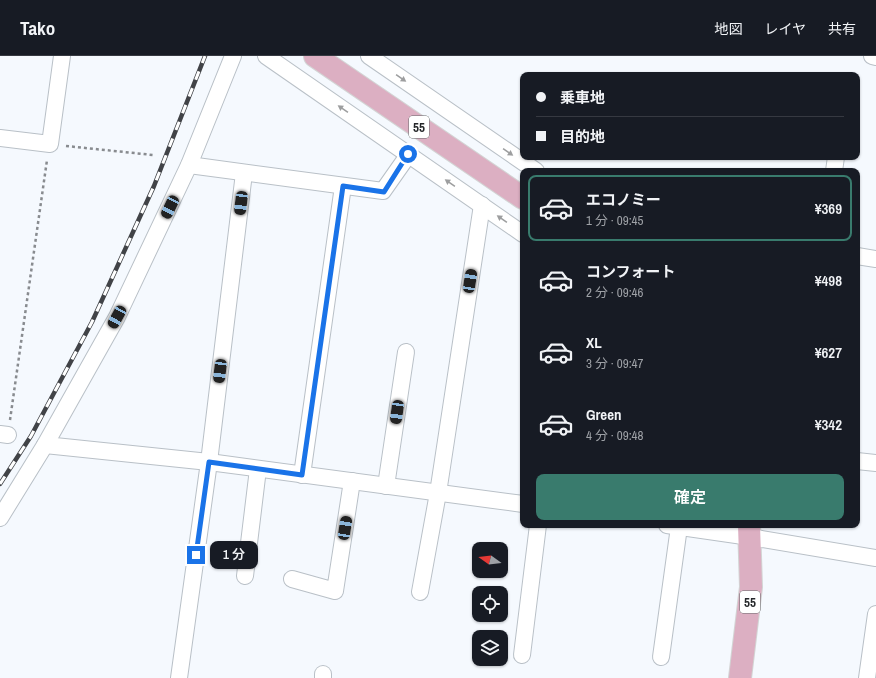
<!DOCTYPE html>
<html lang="ja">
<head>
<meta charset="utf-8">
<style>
	body { margin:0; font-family:"Archivo Narrow","Noto Sans JP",sans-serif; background:#20242c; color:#f1f3f6; height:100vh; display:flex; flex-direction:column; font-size:15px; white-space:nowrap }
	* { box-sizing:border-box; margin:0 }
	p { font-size:13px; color:#9ea1a6 }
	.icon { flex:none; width:22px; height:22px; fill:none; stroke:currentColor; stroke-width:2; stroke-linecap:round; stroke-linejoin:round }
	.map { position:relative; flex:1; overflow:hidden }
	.panel { position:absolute; left:520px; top:112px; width:340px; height:360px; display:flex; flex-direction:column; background:#171b24; border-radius:8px; box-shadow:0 1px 3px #0004 }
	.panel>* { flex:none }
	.top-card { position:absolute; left:520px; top:16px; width:340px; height:88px; border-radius:8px; box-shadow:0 1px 3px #0004; display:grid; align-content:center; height:88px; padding:0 16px; background:#171b24 }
	.needle { width:26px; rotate:285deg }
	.buttons { position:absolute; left:472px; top:486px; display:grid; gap:8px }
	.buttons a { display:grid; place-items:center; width:36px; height:36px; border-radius:8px; background:#171b24; box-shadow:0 1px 3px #0004; font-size:20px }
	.end { position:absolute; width:18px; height:18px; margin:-9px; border:5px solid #1a73e8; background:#fff; box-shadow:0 0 0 2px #fff }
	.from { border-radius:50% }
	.bubble { position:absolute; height:28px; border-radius:8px; background:#171b24; box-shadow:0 1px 3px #0004; font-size:13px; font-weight:600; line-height:28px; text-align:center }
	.car { position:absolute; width:12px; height:24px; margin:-12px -6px; border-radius:5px; box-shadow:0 0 3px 1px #0007; background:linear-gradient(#222 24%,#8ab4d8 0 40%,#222 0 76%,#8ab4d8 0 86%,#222 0) }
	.top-card b { display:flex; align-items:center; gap:14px; height:38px; font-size:15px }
	.top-card b+b { border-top:1px solid #363941 }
	.top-card i { width:10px; height:10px; background:#f1f3f6 }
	ul { padding:7px 0 0; list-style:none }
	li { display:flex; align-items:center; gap:12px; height:66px; margin:0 8px 6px; padding:0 8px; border:2px solid transparent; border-radius:8px }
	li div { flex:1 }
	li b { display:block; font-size:15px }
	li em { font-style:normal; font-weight:600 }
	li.on { border-color:#397b6d }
	li>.icon { width:36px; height:36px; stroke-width:1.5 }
	.cta { display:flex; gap:8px; margin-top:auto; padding:8px 16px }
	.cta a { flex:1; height:46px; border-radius:8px; background:#397b6d; color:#fff; font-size:16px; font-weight:600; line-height:46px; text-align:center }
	header { display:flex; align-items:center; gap:24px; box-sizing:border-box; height:56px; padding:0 20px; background:#171b24; border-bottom:1px solid #363941 }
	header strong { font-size:19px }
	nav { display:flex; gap:22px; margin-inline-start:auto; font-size:14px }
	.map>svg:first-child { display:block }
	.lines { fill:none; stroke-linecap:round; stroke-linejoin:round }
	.minor-casing { stroke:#b9c0c7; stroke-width:18 }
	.primary-casing { stroke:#d3d4d4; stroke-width:24 }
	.path { stroke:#888b8f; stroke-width:2.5; stroke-dasharray:3 3; stroke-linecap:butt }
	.minor { stroke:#fff; stroke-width:16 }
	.primary { stroke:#dcafc2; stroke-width:22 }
	.rail-casing { stroke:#414347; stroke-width:4.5 }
	.rail { stroke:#fff; stroke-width:3; stroke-dasharray:9; stroke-linecap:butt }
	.oneway { fill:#9d9e9f }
	.route { stroke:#1a73e8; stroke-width:5 }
	.labels { text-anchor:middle; stroke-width:3; stroke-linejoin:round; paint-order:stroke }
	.shield { fill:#fff; stroke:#66686a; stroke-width:1 }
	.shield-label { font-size:13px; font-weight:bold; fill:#25272a }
</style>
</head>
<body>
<header>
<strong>Tako</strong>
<nav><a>地図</a><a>レイヤ</a><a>共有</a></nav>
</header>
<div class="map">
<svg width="876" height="622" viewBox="0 0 876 622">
	<rect width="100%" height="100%" fill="#f5f9fe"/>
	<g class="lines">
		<g class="minor-casing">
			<g id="minor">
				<path d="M266 0 523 178"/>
				<path d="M369 0 536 115"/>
				<path d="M872 0 876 1"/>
				<path d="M0 82 50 88 62 0"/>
				<path d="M189 109 383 135 409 98"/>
				<path d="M834 115 836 101"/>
				<path d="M857 200 876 203"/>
				<path d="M0 378 8 379"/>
				<path d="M45 389 209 406 523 448"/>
				<path d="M857 405 876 407"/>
				<path d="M302 419 343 130"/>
				<path d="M386 430 406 296"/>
				<path d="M0 462 45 389 117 261 189 109 233 0"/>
				<path d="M667 469 750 481 876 502"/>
				<path d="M245 520 258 413"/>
				<path d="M292 523 335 535 352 425"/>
				<path d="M420 536 438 437 482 149"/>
				<path d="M522 599 538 469"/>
				<path d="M661 601 679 471"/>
				<path d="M179 622 209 406 244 117"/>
				<path d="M323 622V618"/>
				<path d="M867 622 876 558"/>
			</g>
		</g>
		<g class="primary-casing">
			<g id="primary">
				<path d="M315 0 523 142"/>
				<path d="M740 622 751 531 749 469"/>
			</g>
		</g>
		<g class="path">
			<path d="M66 90 153 99"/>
			<path d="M10 364 47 104"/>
		</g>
		<use href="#minor" class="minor"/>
		<use href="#primary" class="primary"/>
		<g class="rail-casing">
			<path id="rail" d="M0 428 31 380 92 266 154 130 205 0"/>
		</g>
		<use href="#rail" class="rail"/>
	</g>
	<defs><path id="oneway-solid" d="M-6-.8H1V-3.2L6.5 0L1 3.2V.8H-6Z"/></defs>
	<g class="oneway">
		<use href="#oneway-solid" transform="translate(401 22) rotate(35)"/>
		<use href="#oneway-solid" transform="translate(343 53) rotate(-146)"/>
		<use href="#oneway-solid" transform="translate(508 96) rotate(35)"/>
		<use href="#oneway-solid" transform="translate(450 127) rotate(-145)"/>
		<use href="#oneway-solid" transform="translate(502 163) rotate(-145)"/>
	</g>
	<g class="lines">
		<path class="route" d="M196 499 209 406 302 419 343 130 384 136 408 98"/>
	</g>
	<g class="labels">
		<g class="shield">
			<rect x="409" y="60" width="20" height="22" rx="3"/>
			<rect x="740" y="535" width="20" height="22" rx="3"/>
		</g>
		<g class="shield-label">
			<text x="419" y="76">55</text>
			<text x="750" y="551">55</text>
		</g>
	</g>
</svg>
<div class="buttons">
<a><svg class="needle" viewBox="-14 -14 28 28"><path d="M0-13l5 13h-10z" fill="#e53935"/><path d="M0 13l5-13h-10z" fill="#9ea1a6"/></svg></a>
<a><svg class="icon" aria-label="locate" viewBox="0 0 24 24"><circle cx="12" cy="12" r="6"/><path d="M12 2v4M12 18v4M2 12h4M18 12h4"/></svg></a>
<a><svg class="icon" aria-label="layers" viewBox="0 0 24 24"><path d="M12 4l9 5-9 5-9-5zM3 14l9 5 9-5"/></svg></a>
</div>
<i class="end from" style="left:408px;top:98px"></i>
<i class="end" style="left:196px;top:499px"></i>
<div class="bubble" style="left:210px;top:485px;width:48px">1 分</div>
<i class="car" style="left:241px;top:147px;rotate:187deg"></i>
<i class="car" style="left:170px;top:151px;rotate:206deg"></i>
<i class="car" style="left:470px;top:225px;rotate:9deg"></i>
<i class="car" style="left:117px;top:261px;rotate:209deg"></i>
<i class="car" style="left:220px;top:315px;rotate:187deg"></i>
<i class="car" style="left:397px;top:356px;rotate:188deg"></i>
<i class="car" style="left:345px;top:472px;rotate:9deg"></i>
<div class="top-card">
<b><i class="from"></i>乗車地</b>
<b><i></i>目的地</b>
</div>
<section class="panel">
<ul>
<li class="on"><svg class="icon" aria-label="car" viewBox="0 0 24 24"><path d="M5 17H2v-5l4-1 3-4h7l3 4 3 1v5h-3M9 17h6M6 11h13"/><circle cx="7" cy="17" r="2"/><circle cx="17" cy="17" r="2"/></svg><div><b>エコノミー</b><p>1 分 · 09:45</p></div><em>¥369</em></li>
<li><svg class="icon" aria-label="car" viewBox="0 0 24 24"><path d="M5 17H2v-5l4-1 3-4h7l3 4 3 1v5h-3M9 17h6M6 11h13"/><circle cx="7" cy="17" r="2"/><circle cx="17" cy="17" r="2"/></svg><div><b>コンフォート</b><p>2 分 · 09:46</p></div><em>¥498</em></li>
<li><svg class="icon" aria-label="car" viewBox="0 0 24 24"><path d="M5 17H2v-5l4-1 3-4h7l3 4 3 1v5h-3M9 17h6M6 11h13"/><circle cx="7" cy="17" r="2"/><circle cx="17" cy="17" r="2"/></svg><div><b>XL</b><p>3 分 · 09:47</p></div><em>¥627</em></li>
<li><svg class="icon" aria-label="car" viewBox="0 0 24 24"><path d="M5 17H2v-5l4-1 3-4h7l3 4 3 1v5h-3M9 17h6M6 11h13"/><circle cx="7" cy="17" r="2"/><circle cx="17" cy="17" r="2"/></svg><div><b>Green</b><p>4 分 · 09:48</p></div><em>¥342</em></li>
</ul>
<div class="cta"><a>確定</a></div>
</section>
</div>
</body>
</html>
